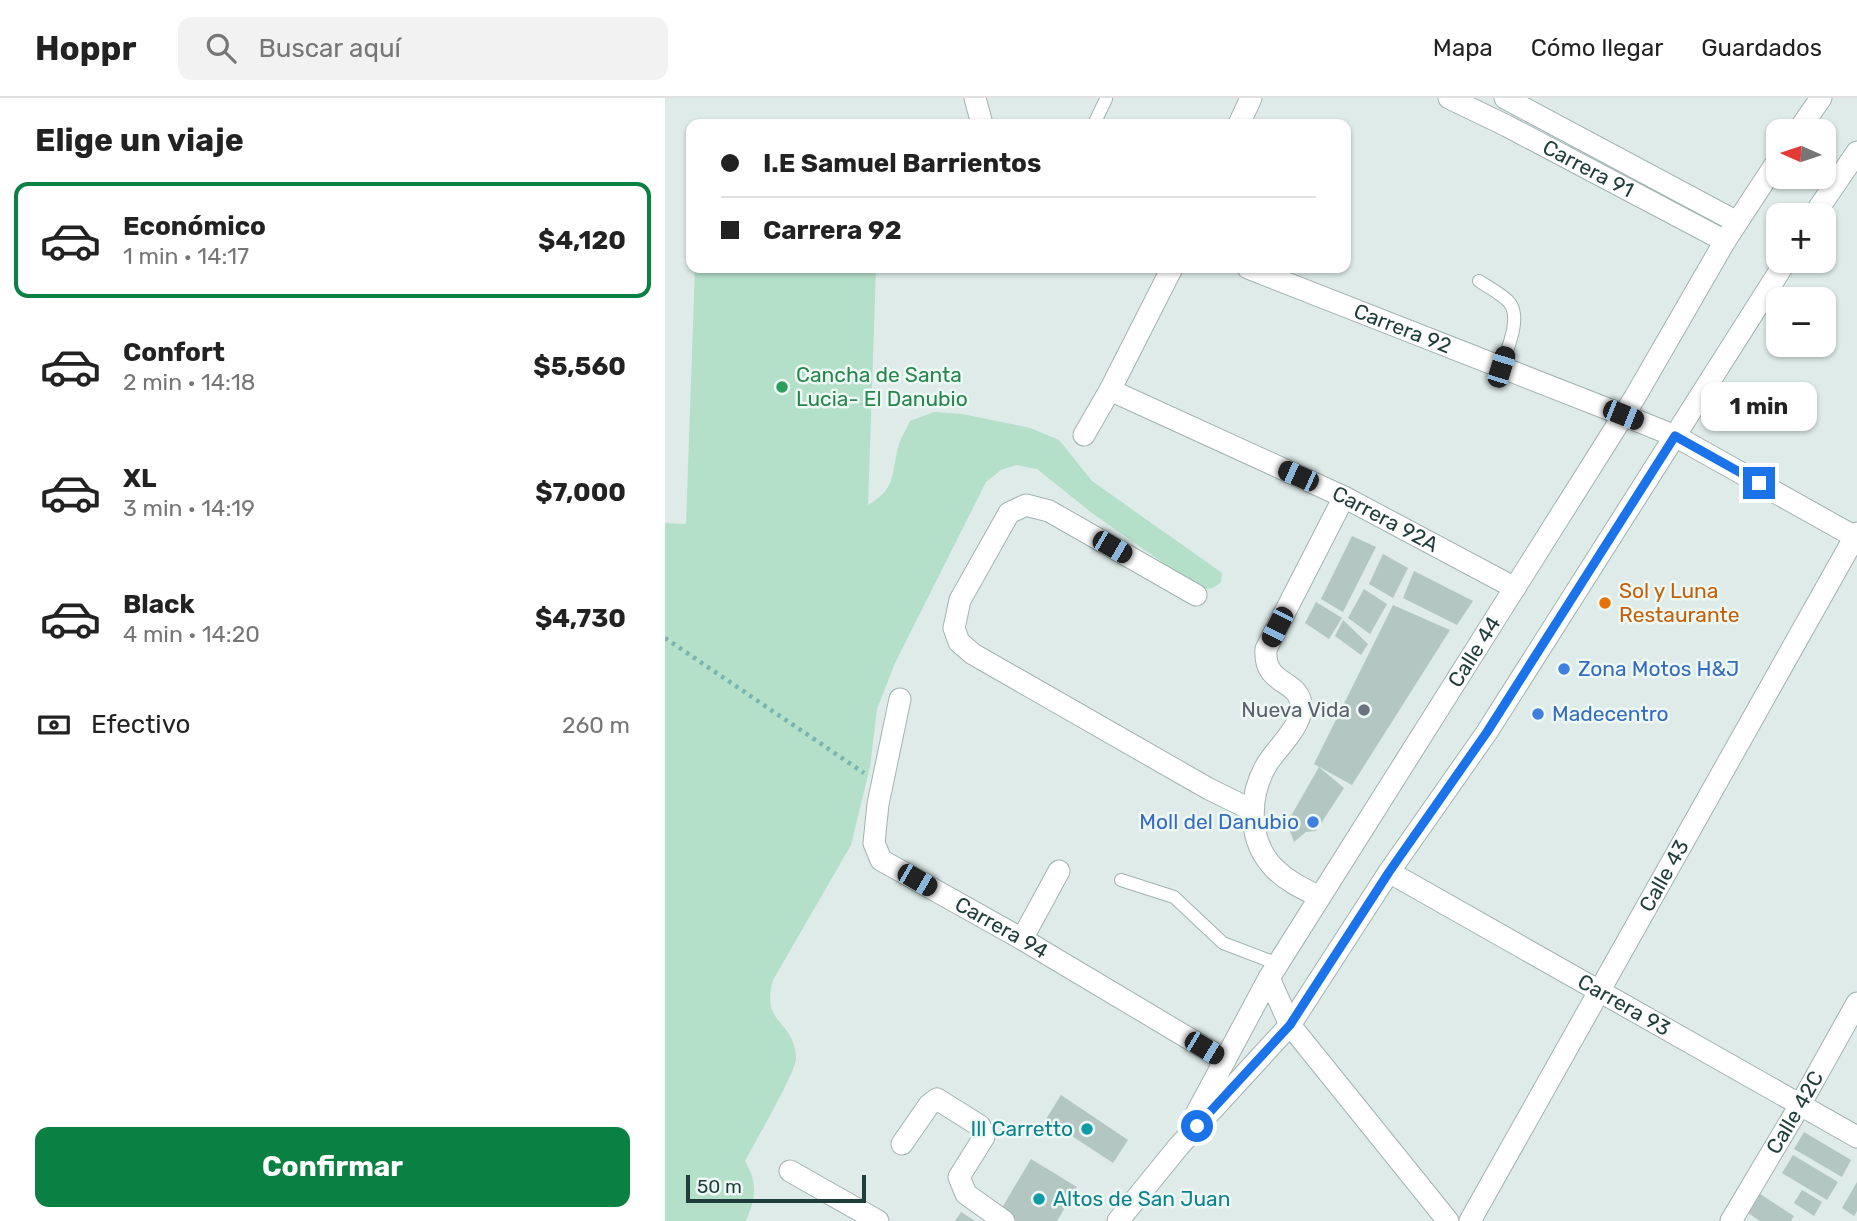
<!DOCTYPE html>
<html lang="es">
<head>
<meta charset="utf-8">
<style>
	body { margin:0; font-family:Rubik,sans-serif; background:#f2f2f2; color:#222; height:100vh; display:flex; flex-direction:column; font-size:26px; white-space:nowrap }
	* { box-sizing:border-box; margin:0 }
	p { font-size:23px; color:#767676 }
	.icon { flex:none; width:38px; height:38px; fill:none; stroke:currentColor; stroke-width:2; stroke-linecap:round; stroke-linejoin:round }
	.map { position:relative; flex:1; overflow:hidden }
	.sheet { display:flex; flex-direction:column; background:#fff; width:665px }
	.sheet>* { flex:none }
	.banner { position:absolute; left:21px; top:21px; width:665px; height:154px; border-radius:14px; box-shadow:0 2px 5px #0004; display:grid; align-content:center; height:154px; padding:0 35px; background:#fff }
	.needle { width:46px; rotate:273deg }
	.controls { position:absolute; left:1101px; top:21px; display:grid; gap:14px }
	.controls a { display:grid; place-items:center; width:70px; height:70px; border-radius:14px; background:#fff; box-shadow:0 2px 5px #0004; font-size:35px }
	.scale { position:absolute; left:21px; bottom:18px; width:180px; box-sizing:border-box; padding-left:7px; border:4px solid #1e3d3b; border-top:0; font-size:19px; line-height:24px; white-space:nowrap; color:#1e3d3b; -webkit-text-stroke:5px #eef8f5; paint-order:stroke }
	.end { position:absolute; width:32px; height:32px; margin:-16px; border:9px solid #1a73e8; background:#fff; box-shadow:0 0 0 4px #fff }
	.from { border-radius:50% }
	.bubble { position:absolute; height:49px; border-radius:14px; background:#fff; box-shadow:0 2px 5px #0004; font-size:23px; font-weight:700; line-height:49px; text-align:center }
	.car { position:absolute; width:21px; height:42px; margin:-21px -10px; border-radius:9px; box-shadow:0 0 5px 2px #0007; background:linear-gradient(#222 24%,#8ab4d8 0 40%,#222 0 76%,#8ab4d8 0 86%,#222 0) }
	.banner b { display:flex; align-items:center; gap:24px; height:66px; font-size:26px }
	.banner b+b { border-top:2px solid #e0e0e0 }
	.banner i { width:18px; height:18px; background:#222 }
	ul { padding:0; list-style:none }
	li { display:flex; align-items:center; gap:21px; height:116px; margin:0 14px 10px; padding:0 21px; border:4px solid transparent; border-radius:14px }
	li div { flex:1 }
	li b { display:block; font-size:26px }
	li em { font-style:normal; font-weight:700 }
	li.on { border-color:#0b8043 }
	li>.icon { width:63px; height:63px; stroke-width:1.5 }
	h2 { padding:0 35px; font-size:32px; line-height:84px }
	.pay { display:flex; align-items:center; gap:18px; height:77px; padding:0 35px; font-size:26px }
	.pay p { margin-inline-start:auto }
	.cta { display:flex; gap:14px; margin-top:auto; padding:14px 35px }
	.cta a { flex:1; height:80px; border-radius:14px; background:#0b8043; color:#fff; font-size:28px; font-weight:700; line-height:80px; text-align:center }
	header { display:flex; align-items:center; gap:42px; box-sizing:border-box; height:98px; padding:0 35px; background:#fff; border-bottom:2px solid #e0e0e0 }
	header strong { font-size:33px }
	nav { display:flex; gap:38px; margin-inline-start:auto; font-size:24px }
	.search { width:490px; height:63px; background:#f2f2f2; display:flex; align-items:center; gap:18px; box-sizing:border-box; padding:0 24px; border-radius:14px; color:#767676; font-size:26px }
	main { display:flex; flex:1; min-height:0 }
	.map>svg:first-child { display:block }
	.green { fill:#b4dfc9 }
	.building { fill:#b3c6c2 }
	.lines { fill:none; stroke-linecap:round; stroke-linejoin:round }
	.service-casing { stroke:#a1b3b1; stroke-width:14 }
	.minor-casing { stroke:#a1b3b1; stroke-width:23 }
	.tertiary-casing { stroke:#a1b3b1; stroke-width:23 }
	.path { stroke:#7bb3ad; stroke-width:4.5; stroke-dasharray:3.5 5; stroke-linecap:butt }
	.service { stroke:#fff; stroke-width:12 }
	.minor { stroke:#fff; stroke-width:21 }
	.tertiary { stroke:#fff; stroke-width:21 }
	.route { stroke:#1a73e8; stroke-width:9 }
	.leisure-dot { fill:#2e9e5b; stroke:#eef8f5; stroke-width:2.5 }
	.food-dot { fill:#e8710a; stroke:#eef8f5; stroke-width:2.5 }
	.shop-dot { fill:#3f7fe0; stroke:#eef8f5; stroke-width:2.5 }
	.worship-dot { fill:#6b7280; stroke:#eef8f5; stroke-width:2.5 }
	.culture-dot { fill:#0f9aa8; stroke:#eef8f5; stroke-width:2.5 }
	.labels { text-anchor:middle; stroke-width:5; stroke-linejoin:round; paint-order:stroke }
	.street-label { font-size:21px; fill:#1e3d3b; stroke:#eef8f5 }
	.leisure-label { font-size:21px; fill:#27864d; stroke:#eef8f5; text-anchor:start }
	.food-label { font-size:21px; fill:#c56008; stroke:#eef8f5; text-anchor:start }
	.shop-label { font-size:21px; fill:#366cbe; stroke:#eef8f5; text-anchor:start }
	.worship-label { font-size:21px; fill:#5b616d; stroke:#eef8f5; text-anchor:end }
	.culture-label { font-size:21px; fill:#0d838f; stroke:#eef8f5; text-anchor:end }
</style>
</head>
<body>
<header>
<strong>Hoppr</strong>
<div class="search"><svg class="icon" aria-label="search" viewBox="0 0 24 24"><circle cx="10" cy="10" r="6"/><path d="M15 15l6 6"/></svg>Buscar aquí</div>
<nav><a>Mapa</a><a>Cómo llegar</a><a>Guardados</a></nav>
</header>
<main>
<section class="sheet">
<h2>Elige un viaje</h2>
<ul>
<li class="on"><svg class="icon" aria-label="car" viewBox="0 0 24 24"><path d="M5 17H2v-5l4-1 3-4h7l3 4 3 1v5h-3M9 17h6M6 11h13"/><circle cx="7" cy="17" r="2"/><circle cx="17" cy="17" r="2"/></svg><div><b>Económico</b><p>1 min · 14:17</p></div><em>$4,120</em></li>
<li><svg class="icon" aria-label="car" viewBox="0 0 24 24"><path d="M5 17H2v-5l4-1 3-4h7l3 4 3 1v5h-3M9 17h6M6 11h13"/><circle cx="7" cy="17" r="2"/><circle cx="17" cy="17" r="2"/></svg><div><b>Confort</b><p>2 min · 14:18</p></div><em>$5,560</em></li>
<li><svg class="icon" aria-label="car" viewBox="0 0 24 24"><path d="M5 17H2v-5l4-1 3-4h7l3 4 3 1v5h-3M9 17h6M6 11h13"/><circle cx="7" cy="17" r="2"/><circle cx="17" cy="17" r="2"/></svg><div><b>XL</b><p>3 min · 14:19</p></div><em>$7,000</em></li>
<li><svg class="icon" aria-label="car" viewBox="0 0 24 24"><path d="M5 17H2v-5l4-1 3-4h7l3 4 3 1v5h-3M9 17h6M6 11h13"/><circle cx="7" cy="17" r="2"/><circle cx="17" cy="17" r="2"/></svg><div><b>Black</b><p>4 min · 14:20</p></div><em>$4,730</em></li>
</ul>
<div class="pay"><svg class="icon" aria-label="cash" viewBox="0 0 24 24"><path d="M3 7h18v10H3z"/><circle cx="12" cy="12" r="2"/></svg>Efectivo<p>260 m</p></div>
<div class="cta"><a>Confirmar</a></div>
</section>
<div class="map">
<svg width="1192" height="1123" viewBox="0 0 1192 1123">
	<rect width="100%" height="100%" fill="#deebe8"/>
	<path class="green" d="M30 170H211L203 407C231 391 226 377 233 350 235 341 241 332 245 323L269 314 297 316 365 330 394 342 427 383 557 475 556 484C549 491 544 492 534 490L427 415 372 371 351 367 336 372 321 384 230 565 212 611 205 669 186 747 108 882C95 927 130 922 131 960 131 974 89 1046 80 1063 93 1086 91 1099 81 1123H0V425L21 426Z"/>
	<g class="building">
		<path d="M687 438 711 449 678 514 656 501Z"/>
		<path d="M718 456 743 470 728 500 704 486Z"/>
		<path d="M749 473 808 503 792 527 738 500Z"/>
		<path d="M699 491 722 506 705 536 683 520Z"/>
		<path d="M651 504 677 520 664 541 640 525Z"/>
		<path d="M728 507 785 532 687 687 649 666Z"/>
		<path d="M678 522 703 546 696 557 670 538Z"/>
		<path d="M654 669 679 690 651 733 641 734 629 744 622 725Z"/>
		<path d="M396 997 463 1042 448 1065 381 1021Z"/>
		<path d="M1139 1034 1186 1062 1177 1079 1129 1051Z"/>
		<path d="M1128 1057 1173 1084 1162 1102 1117 1075Z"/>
		<path d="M366 1061 412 1089 392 1123H351L335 1113Z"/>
		<path d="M1192 1084V1113L1189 1118 1177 1110Z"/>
		<path d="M1137 1092 1157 1104 1149 1118 1129 1105Z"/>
		<path d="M1095 1096 1129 1118 1126 1123H1095L1083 1115Z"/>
		<path d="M296 1114 310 1123H290Z"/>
	</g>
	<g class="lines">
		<g class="service-casing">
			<g id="service">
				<path d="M429 26 441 1"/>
				<path d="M814 183C823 189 835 195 843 203 858 218 842 252 836 269"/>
				<path d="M456 782 509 799 558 845 613 866"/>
			</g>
		</g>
		<g class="minor-casing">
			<g id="minor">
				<path d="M310 0 317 26"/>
				<path id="s1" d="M784 0 842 28 1060 143"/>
				<path d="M840 0 1072 124"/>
				<path d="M574 26 586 0"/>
				<path id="s2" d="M507 170 445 292 679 399 850 490"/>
				<path id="s3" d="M583 170 958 317"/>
				<path d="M419 337 445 292"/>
				<path d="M531 497 384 413 361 407 344 415 295 502 289 530 294 544 308 556 544 691 587 712"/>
				<path id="s4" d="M235 601 213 706 209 745 216 762 357 841 560 962"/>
				<path id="s5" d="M724 774 1192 1039"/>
				<path d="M655 799C639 791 623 784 610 771 582 743 583 698 602 666 612 650 635 630 636 611 638 580 598 590 601 551L679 399"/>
				<path d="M357 841 394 773"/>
				<path d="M604 880 625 927 783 1123"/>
				<path d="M237 1046 264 1007 272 1001 315 1028 319 1039 294 1079 301 1096 339 1123"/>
				<path d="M125 1073 213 1123"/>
				<path id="s6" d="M805 1123 1192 435"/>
				<path id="s7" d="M1066 1123 1135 1007 1192 905"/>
			</g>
		</g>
		<g class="tertiary-casing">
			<g id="tertiary">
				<path d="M1133 33 1156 0"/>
				<path d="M1149 117 1192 54"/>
				<path d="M958 317 1010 338 1192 440"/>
				<path id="s8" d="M530 1018 604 880 970 299 1060 143 1113 62"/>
				<path d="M453 1123 514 1048 625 927 724 774 822 634 1121 163"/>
			</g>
		</g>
		<path class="path" d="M0 540 199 675"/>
		<use href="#service" class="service"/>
		<use href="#minor" class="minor"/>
		<use href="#tertiary" class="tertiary"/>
	</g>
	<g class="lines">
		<path class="route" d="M532 1028 625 927 724 774 822 634 1010 338 1094 385"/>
	</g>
	<circle class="leisure-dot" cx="117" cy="289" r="7"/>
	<circle class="food-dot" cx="940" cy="505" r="7"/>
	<g class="shop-dot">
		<circle cx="899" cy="571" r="7"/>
		<circle cx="873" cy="616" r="7"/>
		<circle cx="648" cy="724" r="7"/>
	</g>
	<circle class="worship-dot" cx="699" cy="612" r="7"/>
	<g class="culture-dot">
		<circle cx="422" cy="1031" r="7"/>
		<circle cx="374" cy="1101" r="7"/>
	</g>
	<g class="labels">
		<g class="street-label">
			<text dy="7" stroke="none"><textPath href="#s1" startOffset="156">Carrera 91</textPath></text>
			<text dy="7" stroke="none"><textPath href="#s3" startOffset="166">Carrera 92</textPath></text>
			<text dy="7" stroke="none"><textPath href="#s2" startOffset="441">Carrera 92A</textPath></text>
			<text dy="7" stroke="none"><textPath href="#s8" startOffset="542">Calle 44</textPath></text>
			<text dy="7" stroke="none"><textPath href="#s6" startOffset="396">Calle 43</textPath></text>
			<text dy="7" stroke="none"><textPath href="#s4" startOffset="303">Carrera 94</textPath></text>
			<text dy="7" stroke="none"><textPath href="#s5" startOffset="270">Carrera 93</textPath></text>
			<text dy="7" stroke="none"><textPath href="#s7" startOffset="126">Calle 42C</textPath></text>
		</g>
		<g class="leisure-label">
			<text x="131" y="284">Cancha de Santa<tspan x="131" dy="24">Lucia- El Danubio</tspan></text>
		</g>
		<g class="food-label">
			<text x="954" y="500">Sol y Luna<tspan x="954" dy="24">Restaurante</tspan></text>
		</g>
		<g class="shop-label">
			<text x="913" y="578">Zona Motos H&amp;J</text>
			<text x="887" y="623">Madecentro</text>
			<text x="634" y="731" text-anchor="end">Moll del Danubio</text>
		</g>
		<g class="worship-label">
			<text x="685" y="619">Nueva Vida</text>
		</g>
		<g class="culture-label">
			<text x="408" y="1038">Ill Carretto</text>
			<text x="388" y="1108" text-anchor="start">Altos de San Juan</text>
		</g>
	</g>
</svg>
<div class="controls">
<a><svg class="needle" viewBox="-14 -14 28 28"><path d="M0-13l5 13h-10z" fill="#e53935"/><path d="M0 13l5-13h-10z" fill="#767676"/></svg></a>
<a>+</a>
<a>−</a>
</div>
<div class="scale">50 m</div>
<i class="end from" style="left:532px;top:1028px"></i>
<i class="end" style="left:1094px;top:385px"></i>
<div class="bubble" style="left:1036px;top:284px;width:116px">1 min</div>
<i class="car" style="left:836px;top:269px;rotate:17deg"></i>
<i class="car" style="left:958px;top:317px;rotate:112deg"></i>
<i class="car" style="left:633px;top:378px;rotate:294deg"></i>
<i class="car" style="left:447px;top:449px;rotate:120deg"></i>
<i class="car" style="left:612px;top:529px;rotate:207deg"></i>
<i class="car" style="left:252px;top:782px;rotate:120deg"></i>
<i class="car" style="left:539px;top:950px;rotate:121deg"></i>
<div class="banner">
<b><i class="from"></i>I.E Samuel Barrientos</b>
<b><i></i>Carrera 92</b>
</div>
</div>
</main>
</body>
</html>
